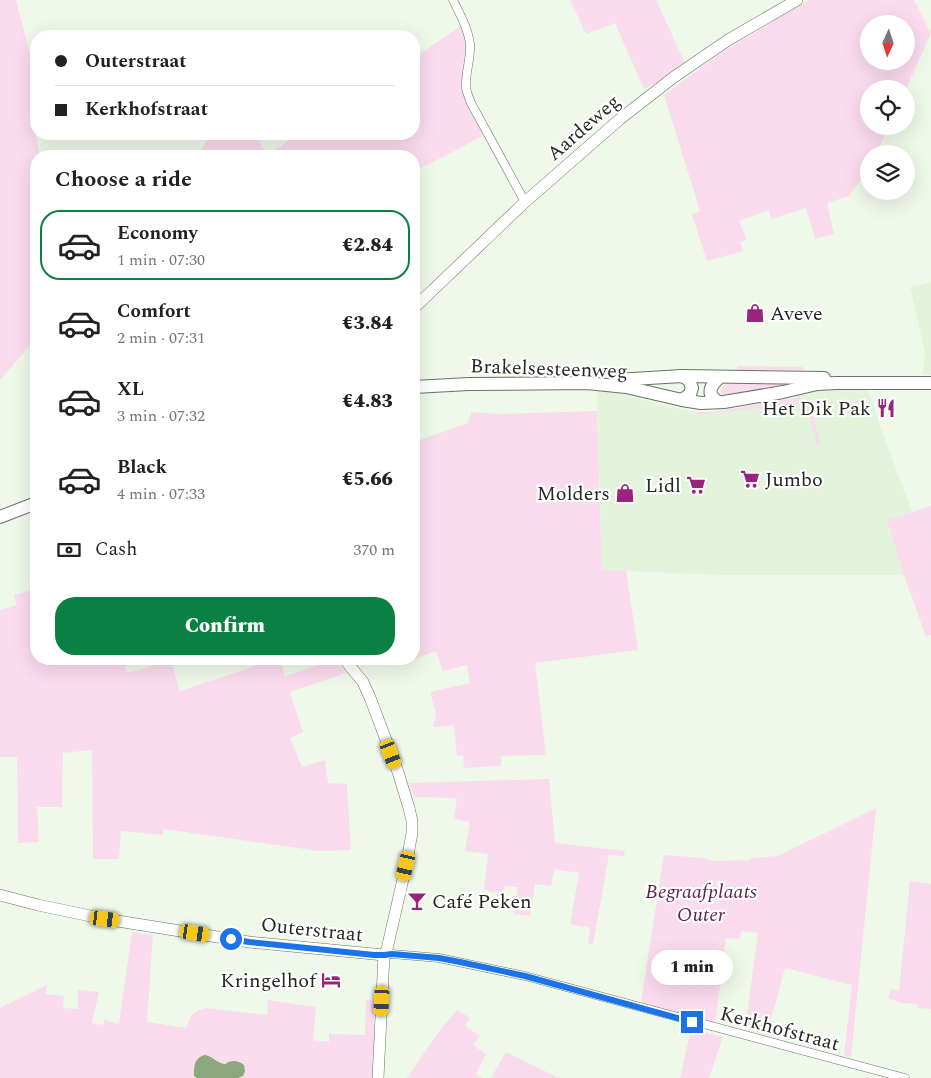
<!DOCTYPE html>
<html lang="en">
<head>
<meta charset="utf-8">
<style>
	body { margin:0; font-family:Spectral,serif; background:#f2f2f2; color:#222; height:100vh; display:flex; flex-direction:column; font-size:19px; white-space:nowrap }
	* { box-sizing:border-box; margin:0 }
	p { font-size:16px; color:#767676 }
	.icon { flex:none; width:28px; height:28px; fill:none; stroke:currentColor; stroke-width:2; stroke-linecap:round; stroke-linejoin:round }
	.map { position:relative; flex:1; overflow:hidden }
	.drawer { position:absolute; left:30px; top:150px; width:390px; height:515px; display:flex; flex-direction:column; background:#fff; border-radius:20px; box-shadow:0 5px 20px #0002 }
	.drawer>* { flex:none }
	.banner { position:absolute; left:30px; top:30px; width:390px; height:110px; border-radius:20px; box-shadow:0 5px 20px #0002; display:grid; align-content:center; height:110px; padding:0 25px; background:#fff }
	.needle { width:32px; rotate:183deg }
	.buttons { position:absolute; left:860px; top:15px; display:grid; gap:10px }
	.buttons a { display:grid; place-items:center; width:55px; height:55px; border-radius:50%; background:#fff; box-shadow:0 5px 20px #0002; font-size:25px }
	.end { position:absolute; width:22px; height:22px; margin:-11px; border:6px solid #1a73e8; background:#fff; box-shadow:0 0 0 2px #fff }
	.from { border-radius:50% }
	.bubble { position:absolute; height:35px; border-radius:18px; background:#fff; box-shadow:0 5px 20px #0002; font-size:16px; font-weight:800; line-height:35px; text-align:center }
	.car { position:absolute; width:15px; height:30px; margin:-15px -8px; border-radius:6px; box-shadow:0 0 4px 1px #0007; background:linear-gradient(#f5c518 24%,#345 0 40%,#f5c518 0 76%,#345 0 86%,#f5c518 0) }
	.banner b { display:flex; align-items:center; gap:18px; height:48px; font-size:19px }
	.banner b+b { border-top:1px solid #e0e0e0 }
	.banner i { width:12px; height:12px; background:#222 }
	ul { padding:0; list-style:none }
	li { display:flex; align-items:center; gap:15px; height:70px; margin:0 10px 8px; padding:0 15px; border:2px solid transparent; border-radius:20px }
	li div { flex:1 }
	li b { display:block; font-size:19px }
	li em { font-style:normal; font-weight:800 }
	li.current { border-color:#0b8043 }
	li>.icon { width:45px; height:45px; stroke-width:1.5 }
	h2 { padding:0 25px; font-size:22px; line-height:60px }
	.pay { display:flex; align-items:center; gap:12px; height:55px; padding:0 25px; font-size:19px }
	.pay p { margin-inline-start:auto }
	.action { display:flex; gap:10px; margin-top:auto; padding:10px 25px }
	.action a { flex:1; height:58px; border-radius:20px; background:#0b8043; color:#fff; font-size:20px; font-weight:800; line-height:58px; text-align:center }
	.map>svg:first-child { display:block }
	.built { fill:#e3f3dc }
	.green { fill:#fbdbee; fill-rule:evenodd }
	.water { fill:#8ca87e }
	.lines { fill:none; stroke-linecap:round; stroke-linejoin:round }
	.street-casing { stroke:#697365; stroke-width:9 }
	.secondary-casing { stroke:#697365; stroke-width:12 }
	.primary-casing { stroke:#697365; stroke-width:14 }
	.street { stroke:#fff; stroke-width:8 }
	.secondary { stroke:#fff; stroke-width:11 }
	.primary { stroke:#fff; stroke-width:12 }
	.route { stroke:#1a73e8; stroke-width:6 }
	.labels { text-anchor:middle; stroke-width:4.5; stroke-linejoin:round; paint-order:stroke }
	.street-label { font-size:20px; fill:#242822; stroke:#fff }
	.poi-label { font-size:20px; fill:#242822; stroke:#fff; text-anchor:end }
	.park-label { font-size:20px; font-style:italic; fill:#5b2349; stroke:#fff }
</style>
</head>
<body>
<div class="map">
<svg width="931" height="1078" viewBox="0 0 931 1078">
	<rect width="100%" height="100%" fill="#eff9e9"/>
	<g class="built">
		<path d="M931 282V375H923L925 352 910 287Z"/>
		<path d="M867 386 884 437 912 512 887 521 904 575H719L602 570 597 390 626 395 664 406 702 413 714 412 795 398 811 390Z"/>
	</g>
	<g class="green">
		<path d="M0 0H16L36 78V121L33 122 40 156H36V338L0 380Z"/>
		<path d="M570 0H656L685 63 658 82 644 89 615 23 586 34Z"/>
		<path d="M809 0H914L931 33 906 89H869V126H889L876 154H869V168L849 196 827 203 834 234 815 239 806 208 771 219 769 210 739 221 747 240 740 242 743 251 707 261 692 214 700 211 664 95 722 52 798 6ZM869 24H906V61H869Z"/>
		<path d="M461 26 466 36 467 49 462 88 468 107 484 135 451 153 419 169 416 163 414 164V156H196L212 134H255L267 155 293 138 291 134H414V58Z"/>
		<path d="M737 366 802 367 804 370 737 371Z"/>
		<path d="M727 384H797L724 396C718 391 721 387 727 384Z"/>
		<path d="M798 397C814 406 815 425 820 441L819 447 817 445 807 409 806 403 697 415V412H714L795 398Z"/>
		<path d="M597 411 602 570 626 571 638 650 535 663 546 755 501 756V766L464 768 463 755 457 756 454 725 433 727 436 714 430 692 470 683 467 665 443 671 436 651 415 659 414 656V630L417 628 414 616V442L468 423 471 412 499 414Z"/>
		<path d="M931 506V635L926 637 904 575 887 520Z"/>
		<path d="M36 589V659H123L127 673 152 666 150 659H170L180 691 276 659H280L285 676 335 660 346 673 290 692 303 732 290 738 302 767 325 760 328 783 347 784 351 850 319 851 163 829V835L121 831 119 859H93L92 750 63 753 62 807H37L39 842 18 843 17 757H0V610L17 605 14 595Z"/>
		<path d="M549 779 555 843 625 851 624 856 609 855 593 944H588L590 928 570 924 579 873 554 869 551 886 535 884 530 916 514 914 518 887 505 886 504 894 484 890 488 854 465 851 470 822 454 819 457 798 414 797 409 783Z"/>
		<path d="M876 808 851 1057 844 1055 852 985 785 968 767 1035 745 1029 758 933 741 931 740 939 726 938 715 1025 641 1002 664 855 704 858 713 861 750 860 751 858 778 856Z"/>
		<path d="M910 881 931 884V1009L918 1008V1004L901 1003 888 998 891 989 899 991Z"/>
		<path d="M132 932 153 935 147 1022 187 1028C189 1015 194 1011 206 1008L267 1015 268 1000 316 1007 313 1040 329 1042V1034L365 1035 366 999 374 1001V1059L372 1078H238L243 1076 244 1065 239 1061H233L225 1064H222L210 1056 194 1068V1076L197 1078H0V1008L47 985 45 994 64 996 63 1008 78 1009V990L99 992 92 1023 103 1025 104 1020 119 1024Z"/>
		<path d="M457 1010 470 1018 465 1026 480 1036 473 1045 486 1054 476 1074 482 1078H407L440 1030Z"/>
		<path d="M691 1029 723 1037 709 1078H680Z"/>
		<path d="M506 1052 559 1078H491Z"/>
	</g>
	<path class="water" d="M205 1055C212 1056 219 1064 225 1064 226 1064 227 1063 228 1062 235 1060 239 1061 244 1065L245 1071 243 1076 238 1078H197L194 1076C194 1066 194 1058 205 1055Z"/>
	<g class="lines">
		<g class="street-casing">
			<g id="street">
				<path d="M453 0C460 14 468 29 470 44 471 59 465 73 466 88 467 93 469 98 471 103L525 202"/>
				<path d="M384 955 392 954 439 958 525 976 905 1078"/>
			</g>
		</g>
		<g class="secondary-casing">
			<g id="secondary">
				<path d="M414 308 525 202 620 119 674 77 728 40 797 0"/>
				<path d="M344 659 363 682 371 700 398 772 409 808 412 821V833L406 866 387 949 384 955 378 1078"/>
				<path d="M0 895 38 905 105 919 249 942 384 955"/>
			</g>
		</g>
		<g class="primary-casing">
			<g id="primary">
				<path d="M616 380 682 376 824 378"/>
				<path d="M414 387 469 384 587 383 626 387 682 400 701 403 724 402 783 392 817 384 836 383H931"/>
				<path d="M682 400 690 394 692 388 689 380 682 376"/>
				<path d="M718 402C705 393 711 385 720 377"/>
				<path d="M0 517 36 503"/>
			</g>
		</g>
		<use href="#street" class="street"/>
		<use href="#secondary" class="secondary"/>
		<use href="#primary" class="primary"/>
	</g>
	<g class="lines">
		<path class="route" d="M231 939 249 942 374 955H384L392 954 439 958 460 962 525 976 692 1022"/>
	</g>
	<defs>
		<g id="shop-bare" transform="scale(1.5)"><path d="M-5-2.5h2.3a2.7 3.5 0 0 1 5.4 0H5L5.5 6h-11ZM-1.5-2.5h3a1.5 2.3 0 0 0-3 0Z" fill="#9c237b" stroke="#fff" stroke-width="2.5" paint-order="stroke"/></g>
		<g id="restaurant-bare" transform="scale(1.5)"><path d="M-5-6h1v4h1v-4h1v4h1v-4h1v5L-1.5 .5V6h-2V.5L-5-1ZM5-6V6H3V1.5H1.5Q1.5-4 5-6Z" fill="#9c237b" stroke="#fff" stroke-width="2.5" paint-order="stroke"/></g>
		<g id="supermarket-bare" transform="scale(1.5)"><path d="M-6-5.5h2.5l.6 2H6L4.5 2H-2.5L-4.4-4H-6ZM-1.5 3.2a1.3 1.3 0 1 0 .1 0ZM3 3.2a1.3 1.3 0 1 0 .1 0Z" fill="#9c237b" stroke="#fff" stroke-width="2.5" paint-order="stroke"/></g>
		<g id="bar-bare" transform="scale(1.5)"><path d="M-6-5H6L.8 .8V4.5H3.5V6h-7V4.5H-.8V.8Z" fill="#9c237b" stroke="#fff" stroke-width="2.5" paint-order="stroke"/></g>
		<g id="hotel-bare" transform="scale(1.5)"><path d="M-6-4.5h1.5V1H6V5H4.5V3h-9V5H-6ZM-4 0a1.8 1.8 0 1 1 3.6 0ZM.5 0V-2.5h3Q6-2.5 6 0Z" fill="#9c237b" stroke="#fff" stroke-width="2.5" paint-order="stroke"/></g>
	</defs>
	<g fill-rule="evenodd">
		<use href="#shop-bare" x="755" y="313"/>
		<use href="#restaurant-bare" x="886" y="408"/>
		<use href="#supermarket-bare" x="750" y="479"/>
		<use href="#supermarket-bare" x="696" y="485"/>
		<use href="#shop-bare" x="625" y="493"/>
		<use href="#bar-bare" x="417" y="901"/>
		<use href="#hotel-bare" x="331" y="980"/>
	</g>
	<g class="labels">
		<g class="street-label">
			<text transform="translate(583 127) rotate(-41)" y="7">Aardeweg</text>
			<text transform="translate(549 368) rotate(2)" y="7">Brakelsesteenweg</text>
			<text transform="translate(312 929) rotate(6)" y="7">Outerstraat</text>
			<text transform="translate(780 1028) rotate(15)" y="7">Kerkhofstraat</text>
		</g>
		<g class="poi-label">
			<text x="770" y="320" text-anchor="start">Aveve</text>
			<text x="871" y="415">Het Dik Pak</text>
			<text x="765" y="486" text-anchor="start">Jumbo</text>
			<text x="681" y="492">Lidl</text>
			<text x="610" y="500">Molders</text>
			<text x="432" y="908" text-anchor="start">Café Peken</text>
			<text x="316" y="987">Kringelhof</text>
		</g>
		<g class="park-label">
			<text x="701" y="898">Begraafplaats<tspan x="701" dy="23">Outer</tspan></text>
		</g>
	</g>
</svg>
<div class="buttons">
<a><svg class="needle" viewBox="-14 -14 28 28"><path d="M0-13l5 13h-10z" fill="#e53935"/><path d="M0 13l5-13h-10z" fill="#767676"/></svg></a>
<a><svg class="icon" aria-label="locate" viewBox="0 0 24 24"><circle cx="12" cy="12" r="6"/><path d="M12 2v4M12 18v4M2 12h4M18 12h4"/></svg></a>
<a><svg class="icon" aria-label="layers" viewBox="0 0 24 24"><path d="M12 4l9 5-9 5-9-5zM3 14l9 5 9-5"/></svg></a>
</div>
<i class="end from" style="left:231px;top:939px"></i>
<i class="end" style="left:692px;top:1022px"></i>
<div class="bubble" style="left:651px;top:950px;width:82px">1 min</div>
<i class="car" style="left:391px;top:754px;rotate:159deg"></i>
<i class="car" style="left:406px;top:866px;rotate:193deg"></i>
<i class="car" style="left:105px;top:919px;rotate:97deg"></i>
<i class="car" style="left:195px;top:933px;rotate:99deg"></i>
<i class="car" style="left:382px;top:1001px;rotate:183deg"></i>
<div class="banner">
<b><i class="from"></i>Outerstraat</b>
<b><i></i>Kerkhofstraat</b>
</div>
<section class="drawer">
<h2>Choose a ride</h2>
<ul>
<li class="current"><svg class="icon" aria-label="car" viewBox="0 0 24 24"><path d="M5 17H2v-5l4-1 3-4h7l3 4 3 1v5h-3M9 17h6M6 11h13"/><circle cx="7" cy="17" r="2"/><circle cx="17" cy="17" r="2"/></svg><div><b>Economy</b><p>1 min · 07:30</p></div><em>€2.84</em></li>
<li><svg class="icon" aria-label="car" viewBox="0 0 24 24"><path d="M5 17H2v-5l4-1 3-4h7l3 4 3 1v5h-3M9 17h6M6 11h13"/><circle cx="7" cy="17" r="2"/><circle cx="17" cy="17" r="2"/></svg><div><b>Comfort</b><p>2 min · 07:31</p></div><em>€3.84</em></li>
<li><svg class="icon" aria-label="car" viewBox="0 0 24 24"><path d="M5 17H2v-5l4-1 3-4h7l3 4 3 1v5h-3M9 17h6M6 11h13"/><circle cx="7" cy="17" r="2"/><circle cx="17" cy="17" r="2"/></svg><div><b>XL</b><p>3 min · 07:32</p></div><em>€4.83</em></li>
<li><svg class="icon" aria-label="car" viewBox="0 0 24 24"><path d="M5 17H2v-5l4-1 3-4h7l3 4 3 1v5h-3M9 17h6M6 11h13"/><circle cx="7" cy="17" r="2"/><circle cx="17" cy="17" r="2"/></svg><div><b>Black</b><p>4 min · 07:33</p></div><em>€5.66</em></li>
</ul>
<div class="pay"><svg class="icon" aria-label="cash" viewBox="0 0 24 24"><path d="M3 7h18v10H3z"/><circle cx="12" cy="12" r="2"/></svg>Cash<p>370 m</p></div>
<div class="action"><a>Confirm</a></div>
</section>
</div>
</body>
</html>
